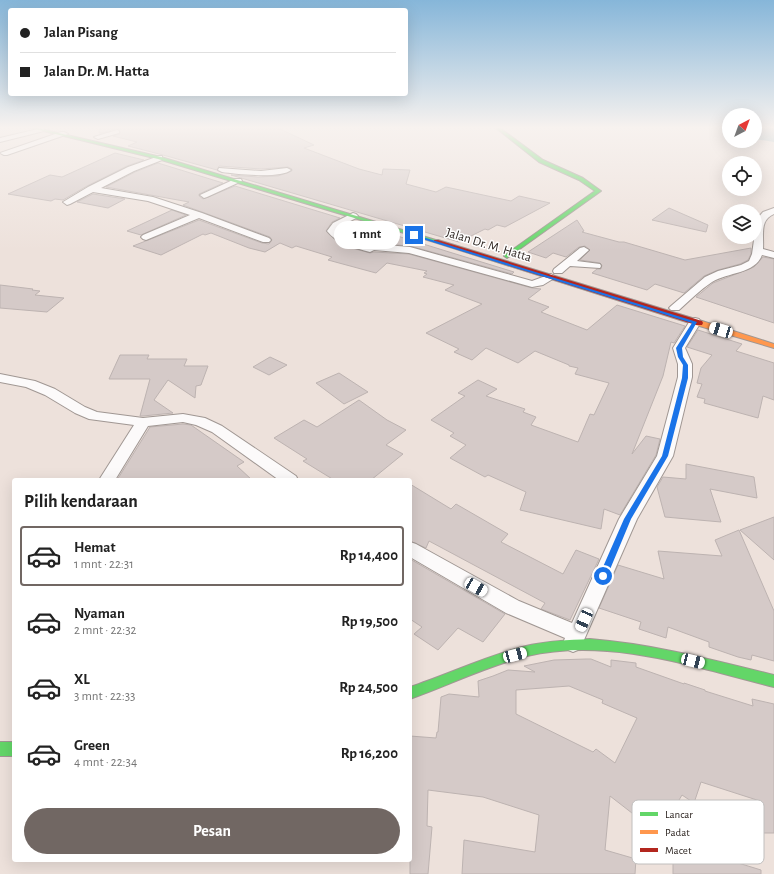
<!DOCTYPE html>
<html lang="id">
<head>
<meta charset="utf-8">
<style>
	body { margin:0; font-family:"Alegreya Sans",sans-serif; background:#f2f2f2; color:#222; height:100vh; display:flex; flex-direction:column; font-size:15px; white-space:nowrap }
	* { box-sizing:border-box; margin:0 }
	p { font-size:13px; color:#767676 }
	.icon { flex:none; width:22px; height:22px; fill:none; stroke:currentColor; stroke-width:2; stroke-linecap:round; stroke-linejoin:round }
	.map { position:relative; flex:1; overflow:hidden }
	.details { position:absolute; left:12px; top:478px; width:400px; height:384px; display:flex; flex-direction:column; background:#fff; border-radius:4px; box-shadow:0 4px 16px #0002 }
	.details>* { flex:none }
	.top-card { position:absolute; left:8px; top:8px; width:400px; height:88px; border-radius:4px; box-shadow:0 4px 16px #0002; display:grid; align-content:center; height:88px; padding:0 12px; background:#fff }
	.needle { width:26px; rotate:41deg }
	.buttons { position:absolute; left:722px; top:108px; display:grid; gap:8px }
	.buttons a { display:grid; place-items:center; width:40px; height:40px; border-radius:50%; background:#fff; box-shadow:0 4px 16px #0002; font-size:20px }
	.end { position:absolute; width:18px; height:18px; margin:-9px; border:5px solid #1a73e8; background:#fff; box-shadow:0 0 0 2px #fff }
	.from { border-radius:50% }
	.bubble { position:absolute; height:28px; border-radius:14px; background:#fff; box-shadow:0 4px 16px #0002; font-size:13px; font-weight:700; line-height:28px; text-align:center }
	.car { position:absolute; width:12px; height:24px; margin:-12px -6px; border-radius:5px; box-shadow:0 0 3px 1px #0007; background:linear-gradient(#fff 24%,#345 0 40%,#fff 0 76%,#345 0 86%,#fff 0) }
	.top-card b { display:flex; align-items:center; gap:14px; height:38px; font-size:15px }
	.top-card b+b { border-top:1px solid #e0e0e0 }
	.top-card i { width:10px; height:10px; background:#222 }
	ul { padding:0; list-style:none }
	li { display:flex; align-items:center; gap:12px; height:60px; margin:0 8px 6px; padding:0 4px; border:2px solid transparent; border-radius:4px }
	li div { flex:1 }
	li b { display:block; font-size:15px }
	li em { font-style:normal; font-weight:700 }
	li.on { border-color:#716763 }
	li>.icon { width:36px; height:36px; stroke-width:1.5 }
	h2 { padding:0 12px; font-size:18px; line-height:48px }
	.primary-button { display:flex; gap:8px; margin-top:auto; padding:8px 12px }
	.primary-button a { flex:1; height:46px; border-radius:24px; background:#716763; color:#fff; font-size:16px; font-weight:700; line-height:46px; text-align:center }
	.map>svg:first-child { display:block }
	.water { fill:#94b9c2 }
	.building { fill:#d5cac8; stroke:#bdb3b1; fill-rule:evenodd }
	.lines { fill:none; stroke-linecap:round; stroke-linejoin:round }
	.street-casing { stroke:#a09793; stroke-width:2 }
	.fast-casing { stroke:#a09793; stroke-width:2 }
	.slow-casing { stroke:#a09793; stroke-width:2 }
	.jam-casing { stroke:#a09793; stroke-width:2 }
	.street { fill:#fcfafa; fill-rule:evenodd }
	.fast { fill:#63d668; fill-rule:evenodd }
	.slow { fill:#ff974d; fill-rule:evenodd }
	.jam { fill:#b3261e; fill-rule:evenodd }
	.route { fill:#1a73e8 }
	.labels { text-anchor:middle; stroke-width:3; stroke-linejoin:round; paint-order:stroke }
	.far-street-label { font-size:13px; fill:#2e2622; stroke:#fff }
	.key { fill:#fff; stroke:#c0bebd; stroke-width:1 }
	.key-label { font-size:11px; fill:#2e2622 }
</style>
</head>
<body>
<div class="map">
<svg width="774" height="874" viewBox="0 0 774 874">
	<rect width="100%" height="100%" fill="#ede1db"/>
	<path class="water" d="M755 128H774V142L755 139Z"/>
	<g class="building">
		<path d="M100 128H278L314 145 304 148 359 169 382 175 383 169 410 170 406 184 436 192 446 187 511 201 519 196 550 203 505 227 497 225 488 230 485 229 459 242 231 175 258 177 278 176 292 171V169L288 167 261 169 219 166 217 170 163 155 128 146 137 142 113 136 120 134V131L118 129 101 133H99Z"/>
		<path d="M115 153 144 160 127 166 87 186 63 200 55 199 51 201 8 194 50 175 62 177Z"/>
		<path d="M158 163 223 183 199 194V196L203 199 235 186 340 218 332 222 326 231 335 240 352 248 370 253 374 252 409 254 532 288 541 289 528 299 549 307 541 312 587 330 617 305 685 326 674 343 671 342 663 376 632 454 646 436 660 439 656 455 620 515 604 509 601 529 520 510 526 492 488 475 485 477 450 458 466 445 450 436 454 433 431 420 465 396 458 393 478 380 497 389 486 396 525 409 523 412 536 417 531 425 578 442 590 414 594 415 609 383 575 374 578 368 569 366V365L535 351 518 363 486 348 472 360 454 352 459 349 426 333 482 304 445 290 454 285 423 277 427 274 424 273 427 271 387 263 376 273 328 260 332 257 296 246 292 248 280 243 265 252 249 248 211 233 205 235 203 234 161 255 133 246 199 220 262 243 269 244 272 240 270 237 183 205 189 202 106 187 135 172Z"/>
		<path d="M93 194 125 199 108 208 77 202Z"/>
		<path d="M669 208 708 225 706 232 652 220Z"/>
		<path d="M172 210 186 215 141 235 127 231Z"/>
		<path d="M577 220 584 231 582 232 619 242H624L685 260 751 248V254L748 260 740 264 718 270 704 276 684 293 655 284 647 290 592 273 597 269H601L602 265 600 263 580 260 590 250 585 246 579 247 566 257 553 253 546 258 528 252Z"/>
		<path d="M352 222 514 272 512 274 410 246 361 242 348 237 339 231 340 228Z"/>
		<path d="M763 257 774 259V323L696 297 713 283 754 267Z"/>
		<path d="M0 285 33 289 32 290 40 291 35 295 64 298 47 312 0 308Z"/>
		<path d="M698 330 742 344 736 351 774 363V400L763 396 758 418 704 403 705 399 697 397 702 384 697 383 701 368 712 355 687 347Z"/>
		<path d="M120 355H149L147 359H187L184 366H208L201 385 196 386 195 398 168 380 154 400 173 413 143 416H140L150 379H109Z"/>
		<path d="M270 357 287 365 269 375 253 367Z"/>
		<path d="M339 373 368 392 344 404 316 383Z"/>
		<path d="M359 400 387 420 406 430 386 445 403 454 371 480H334L303 461 307 459 274 438 304 420 317 427Z"/>
		<path d="M183 424 191 425 244 462 237 466 252 480H117L150 427Z"/>
		<path d="M686 464 754 477 757 498 710 489 721 522 665 517 657 487 663 477 686 479Z"/>
		<path d="M410 484 451 509 456 504 508 534 501 542 563 574 576 550 599 559 570 620 541 609 545 603 429 541 426 548 410 541Z"/>
		<path d="M774 517V560L740 530Z"/>
		<path d="M739 530 774 611V661L752 655 751 660 738 657 709 647V642L668 627 666 638 639 629 641 622 599 608 618 565 664 579 658 551 722 556 715 540Z"/>
		<path d="M410 559 505 614 483 642 458 628 438 650 414 634 422 627 410 619Z"/>
		<path d="M586 659H591L611 667V660L636 663V667L684 684V683L705 690V691L753 706 752 699 774 704V833H763L760 801 701 782 694 803 682 795 659 834 610 796 605 850 636 859 635 874H462L464 840 535 852 539 815 483 797 428 790 427 826 432 827 428 874H410V736L436 738 437 732H438L441 697 449 694 479 697 478 681 493 676 508 670 535 672 524 666 554 660ZM569 686 603 700 602 703 637 718 615 763 596 749 593 752 516 714V690Z"/>
		<path d="M673 843 761 870V874H673Z"/>
	</g>
	<g class="lines">
		<g class="street-casing">
			<g id="street">
				<path d="M42 128 44 129V131L0 142V138Z"/>
				<path d="M117 130 119 131V133L98 139 94 137Z"/>
				<path d="M61 132H64L68 134 7 155H4L0 153Z"/>
				<path d="M159 156H162V160L134 171 101 188 153 197 202 213 269 238 271 240 269 242H263L199 218 146 240 143 239 141 237 143 235 190 215 148 201 93 192 70 204 67 205 63 202 88 187 128 167Z"/>
				<path d="M219 168 261 171 287 168 291 170C281 179 236 174 222 172L218 170Z"/>
				<path d="M235 179H241L242 181 207 197 204 198 200 195Z"/>
				<path d="M774 208V214C759 220 764 236 763 249L774 252V258L762 255C755 274 728 272 712 282 700 290 690 300 679 310H671L669 308 671 306 705 277 718 271 741 265 749 261 752 254 757 219 763 212Z"/>
				<path d="M353 213 356 214 358 216 356 218 339 227 337 231 347 238 361 243 410 247 532 281 551 274 556 277 543 285 532 287 409 253 374 250 370 252C355 248 337 244 327 231L333 223Z"/>
				<path d="M584 247 589 250 577 261 600 264 601 266 600 268 570 266 562 273H554L553 271 554 269 580 248Z"/>
				<path d="M695 318 699 319 701 322 685 348 692 364V377L673 456 637 519 580 649 573 652 566 649 563 643 565 638 506 613 410 557V542L416 544 519 601 572 623 619 519 657 456 678 377V364L673 348 691 319Z"/>
				<path d="M0 374 35 381 55 389 85 407 97 412 143 418 183 414 205 418 222 426 296 476 298 480H279L212 432 196 425 183 422 148 426 115 480H99L134 425 89 419 75 413 45 395 26 387 0 382Z"/>
			</g>
		</g>
		<g class="fast-casing">
			<g id="fast">
				<path d="M31 128H37L161 157 439 241 434 242 158 159Z"/>
				<path d="M496 128H500L543 160 583 178 601 191 507 258 504 256 505 255 595 191 579 180 539 162Z"/>
				<path d="M590 639C653 644 713 660 774 675V687C694 667 610 637 527 656 487 666 449 685 410 699V687C449 674 486 656 526 646 547 641 568 640 590 639Z"/>
				<rect x="0" y="742" width="14" height="14"/>
			</g>
		</g>
		<g class="slow-casing">
			<path id="slow" d="M696 321H702L774 344V348L696 325Z"/>
		</g>
		<g class="jam-casing">
			<path id="jam" d="M434 240H438L702 321 703 323 702 325H696L434 242Z"/>
		</g>
		<use href="#street" class="street"/>
		<use href="#fast" class="fast"/>
		<use href="#slow" class="slow"/>
		<use href="#jam" class="jam"/>
	</g>
	<linearGradient id="sky" x2="0" y2="1"><stop stop-color="#86b6d9"/><stop offset="0.51" stop-color="#f7f2ef"/><stop offset="1" stop-color="#f7f2ef" stop-opacity="0"/></linearGradient>
	<rect width="774" height="250" fill="url(#sky)"/>
	<path class="route" d="M413 234 697 322 682 348 683 357 688 365V378L668 456 631 519 606 579 603 580 599 576 624 519 662 456 682 378 683 365 678 357 676 348 692 323 413 236Z"/>
	<g class="labels">
		<g class="far-street-label">
			<text transform="translate(489 244) rotate(17)" y="5">Jalan Dr. M. Hatta</text>
		</g>
	</g>
	<rect x="632" y="800" width="132" height="64" rx="6" class="key"/>
	<rect x="640" y="812" width="18" height="4" fill="#63d668"/>
	<rect x="640" y="830" width="18" height="4" fill="#ff974d"/>
	<rect x="640" y="848" width="18" height="4" fill="#b3261e"/>
	<g class="key-label">
		<text x="665" y="818">Lancar</text>
		<text x="665" y="836">Padat</text>
		<text x="665" y="854">Macet</text>
	</g>
</svg>
<div class="buttons">
<a><svg class="needle" viewBox="-14 -14 28 28"><path d="M0-13l5 13h-10z" fill="#e53935"/><path d="M0 13l5-13h-10z" fill="#767676"/></svg></a>
<a><svg class="icon" aria-label="locate" viewBox="0 0 24 24"><circle cx="12" cy="12" r="6"/><path d="M12 2v4M12 18v4M2 12h4M18 12h4"/></svg></a>
<a><svg class="icon" aria-label="layers" viewBox="0 0 24 24"><path d="M12 4l9 5-9 5-9-5zM3 14l9 5 9-5"/></svg></a>
</div>
<i class="end from" style="left:603px;top:576px"></i>
<i class="end" style="left:414px;top:235px"></i>
<div class="bubble" style="left:334px;top:221px;width:66px">1 mnt</div>
<i class="car" style="left:721px;top:330px;rotate:287deg"></i>
<i class="car" style="left:476px;top:587px;rotate:120deg"></i>
<i class="car" style="left:584px;top:620px;rotate:204deg"></i>
<i class="car" style="left:515px;top:655px;rotate:75deg"></i>
<i class="car" style="left:693px;top:661px;rotate:104deg"></i>
<div class="top-card">
<b><i class="from"></i>Jalan Pisang</b>
<b><i></i>Jalan Dr. M. Hatta</b>
</div>
<section class="details">
<h2>Pilih kendaraan</h2>
<ul>
<li class="on"><svg class="icon" aria-label="car" viewBox="0 0 24 24"><path d="M5 17H2v-5l4-1 3-4h7l3 4 3 1v5h-3M9 17h6M6 11h13"/><circle cx="7" cy="17" r="2"/><circle cx="17" cy="17" r="2"/></svg><div><b>Hemat</b><p>1 mnt · 22:31</p></div><em>Rp 14,400</em></li>
<li><svg class="icon" aria-label="car" viewBox="0 0 24 24"><path d="M5 17H2v-5l4-1 3-4h7l3 4 3 1v5h-3M9 17h6M6 11h13"/><circle cx="7" cy="17" r="2"/><circle cx="17" cy="17" r="2"/></svg><div><b>Nyaman</b><p>2 mnt · 22:32</p></div><em>Rp 19,500</em></li>
<li><svg class="icon" aria-label="car" viewBox="0 0 24 24"><path d="M5 17H2v-5l4-1 3-4h7l3 4 3 1v5h-3M9 17h6M6 11h13"/><circle cx="7" cy="17" r="2"/><circle cx="17" cy="17" r="2"/></svg><div><b>XL</b><p>3 mnt · 22:33</p></div><em>Rp 24,500</em></li>
<li><svg class="icon" aria-label="car" viewBox="0 0 24 24"><path d="M5 17H2v-5l4-1 3-4h7l3 4 3 1v5h-3M9 17h6M6 11h13"/><circle cx="7" cy="17" r="2"/><circle cx="17" cy="17" r="2"/></svg><div><b>Green</b><p>4 mnt · 22:34</p></div><em>Rp 16,200</em></li>
</ul>
<div class="primary-button"><a>Pesan</a></div>
</section>
</div>
</body>
</html>
